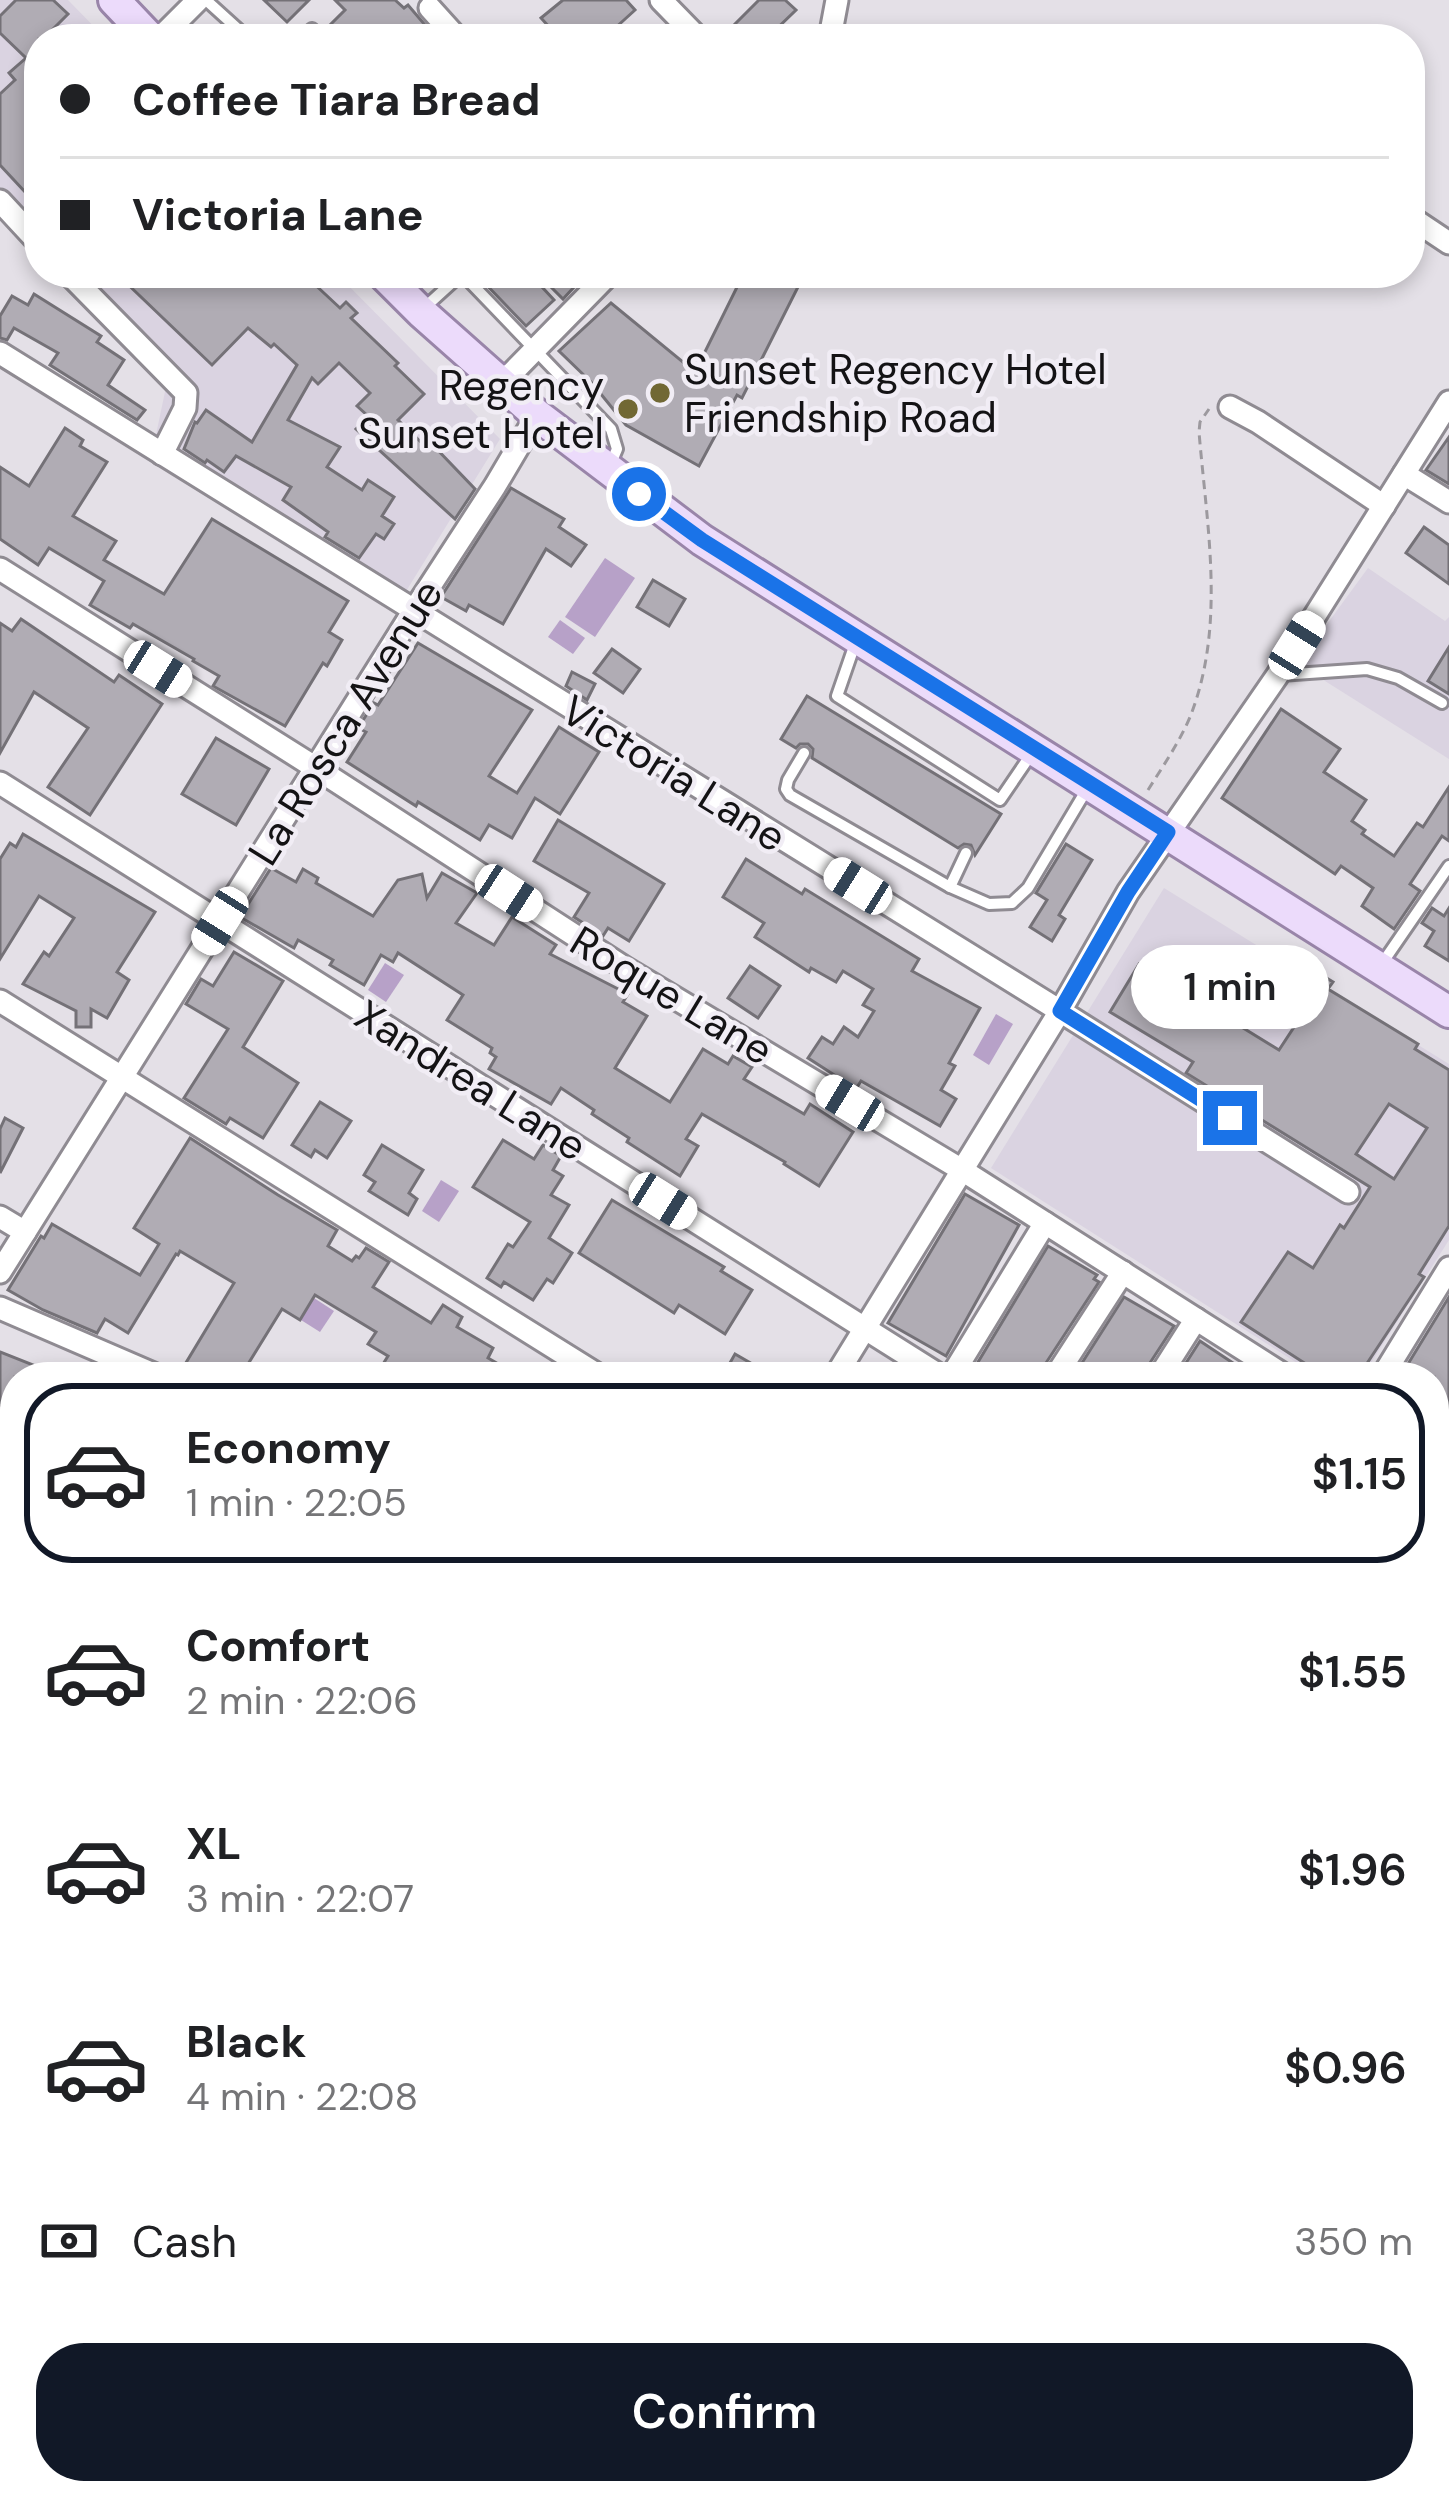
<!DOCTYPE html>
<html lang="en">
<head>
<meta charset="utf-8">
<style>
	body { margin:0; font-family:"DM Sans",sans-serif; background:#f2f2f2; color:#202124; height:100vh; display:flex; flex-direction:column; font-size:45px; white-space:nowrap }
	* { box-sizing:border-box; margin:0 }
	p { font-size:39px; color:#757577 }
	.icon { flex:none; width:66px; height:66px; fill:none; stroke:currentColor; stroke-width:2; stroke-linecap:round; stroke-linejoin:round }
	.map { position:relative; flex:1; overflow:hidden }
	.sheet { position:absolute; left:0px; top:1362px; width:1449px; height:1143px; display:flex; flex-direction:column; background:#fff; border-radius:48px 48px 0 0; box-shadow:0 6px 18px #0003 }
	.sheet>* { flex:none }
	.banner { position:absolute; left:24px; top:24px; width:1401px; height:264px; border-radius:48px; box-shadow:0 6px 18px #0003; display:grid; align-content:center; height:264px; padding:0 36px; background:#fff }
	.end { position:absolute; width:54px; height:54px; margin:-27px; border:15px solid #1a73e8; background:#fff; box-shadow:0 0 0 6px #fff }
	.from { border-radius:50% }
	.bubble { position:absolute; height:84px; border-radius:42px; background:#fff; box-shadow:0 6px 18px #0003; font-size:39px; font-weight:600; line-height:84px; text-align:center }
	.car { position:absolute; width:36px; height:72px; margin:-36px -18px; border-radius:15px; box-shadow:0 0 9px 3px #0007; background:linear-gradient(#fff 24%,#345 0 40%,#fff 0 76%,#345 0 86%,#fff 0) }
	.banner b { display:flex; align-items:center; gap:42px; height:114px; font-size:45px }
	.banner b+b { border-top:3px solid #e0e0e0 }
	.banner i { width:30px; height:30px; background:#202124 }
	ul { padding:21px 0 0; list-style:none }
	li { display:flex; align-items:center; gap:36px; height:180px; margin:0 24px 18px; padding:0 12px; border:6px solid transparent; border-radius:48px }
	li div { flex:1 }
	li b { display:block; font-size:45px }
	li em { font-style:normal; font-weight:600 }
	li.current { border-color:#111827 }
	li>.icon { width:108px; height:108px; stroke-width:1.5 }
	.pay { display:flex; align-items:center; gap:30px; height:132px; padding:0 36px; font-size:45px }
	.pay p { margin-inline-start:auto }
	.action { display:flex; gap:24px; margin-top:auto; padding:24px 36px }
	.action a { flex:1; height:138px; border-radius:48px; background:#111827; color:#fff; font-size:48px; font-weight:600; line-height:138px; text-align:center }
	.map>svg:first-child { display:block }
	.built { fill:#dad3e1 }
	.water { fill:#b7a1c8 }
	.building { fill:#b0acb4; stroke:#747177; stroke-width:3; fill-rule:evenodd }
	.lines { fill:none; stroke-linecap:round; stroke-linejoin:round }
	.lane-casing { stroke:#8f8b92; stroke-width:16 }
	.street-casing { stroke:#8f8b92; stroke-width:27 }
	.primary-casing { stroke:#9985a9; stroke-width:36 }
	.path { stroke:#9c999e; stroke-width:3; stroke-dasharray:9 6; stroke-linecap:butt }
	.lane { stroke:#fff; stroke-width:10 }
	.street { stroke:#fff; stroke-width:21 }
	.primary { stroke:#ecdbfb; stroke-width:30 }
	.route { stroke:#1a73e8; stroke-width:15 }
	.poi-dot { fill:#716834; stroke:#f1edf5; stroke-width:4.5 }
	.labels { text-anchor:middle; stroke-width:9; stroke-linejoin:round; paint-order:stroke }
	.poi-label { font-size:42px; fill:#141315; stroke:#f1edf5; text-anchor:start }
	.street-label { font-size:42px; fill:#141315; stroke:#f1edf5 }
</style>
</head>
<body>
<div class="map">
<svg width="1449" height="2503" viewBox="0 0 1449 2503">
	<rect width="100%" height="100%" fill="#e4e0e7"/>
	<g class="built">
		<path d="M0 0H68L106 39H39V251L0 210Z"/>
		<path d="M59 273H336L500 439 400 601 153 449 166 387Z"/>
		<path d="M1368 568 1445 621 1449 617V759L1298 664Z"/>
		<path d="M1164 888 1449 1064V1240L1362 1377H1319L991 1168Z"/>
	</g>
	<g class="water">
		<path d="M605 558 635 578 595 637 565 617Z"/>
		<path d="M560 620 585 638 573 654 548 637Z"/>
		<path d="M385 963 404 975 386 1002 368 990Z"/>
		<path d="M996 1014 1013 1024 989 1065 973 1055Z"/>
		<path d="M441 1180 459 1191 439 1222 422 1211Z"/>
		<path d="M314 1298 334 1311 320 1332 301 1320Z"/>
	</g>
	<g class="building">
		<path d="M16 0H53L68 14 43 39H39V207L0 165V94L15 80 9 73 26 58 0 33V16Z"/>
		<path d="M264 0H309L287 22Z"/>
		<path d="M335 0H395L404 8 408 5 437 39H343L329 26 345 10Z"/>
		<path d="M563 0H626L635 10 603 39H560L541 18Z"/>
		<path d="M759 0H785L796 10 766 39H720Z"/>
		<path d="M116 273H295L306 284 310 280 340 308 346 302 357 313 351 318 398 363 395 366 424 394 398 420 424 445 429 441 475 489 455 519 356 429 369 417 357 406 370 393 339 363 318 384 312 378 288 420 340 447 327 467 362 490 368 480 394 497 382 516 394 524 384 539 376 534 359 558 325 537 328 532 283 500 291 487 236 456 224 472 207 460 205 463 184 449 195 422 197 423 206 410 252 442 297 365 274 344 271 347 248 328 212 365Z"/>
		<path d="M475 273H529L554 300 526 326Z"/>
		<path d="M565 273H587L563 299 551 287Z"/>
		<path d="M744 273H805L742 398 737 395 699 466 626 425 592 383 559 351 611 303 695 372Z"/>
		<path d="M34 294 101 336 97 342 124 360 108 385 145 410 137 420 50 365 58 353 14 328 7 340 0 338V316L12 296 28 305Z"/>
		<path d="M65 428 83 440 80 446 107 462 73 516 116 541 104 560 164 594 212 519 348 601 329 632 342 640 327 666 323 663 285 726 213 686 219 676 193 661 194 659 133 624 130 628 90 605 104 581 49 548 38 565 0 539V467L29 486Z"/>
		<path d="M1449 437V484L1426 470Z"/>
		<path d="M511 488 564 519 559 527 586 545 571 566 546 549 503 624 469 605 466 611 441 597Z"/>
		<path d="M1424 527 1449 545V584L1406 553Z"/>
		<path d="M653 580 685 599 669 626 637 607Z"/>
		<path d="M21 619 114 682 119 675 162 704 90 815 48 787 88 728 34 692 0 753V623L12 631Z"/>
		<path d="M418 643 532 710 489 776 517 793 559 727 599 752 560 814 535 798 512 838 489 825 480 840 418 802 416 806 347 762 366 732 358 728 374 703 378 705Z"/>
		<path d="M1449 647V694L1428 681Z"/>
		<path d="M612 649 640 669 623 693 594 673Z"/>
		<path d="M572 672 595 684 587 700 566 686Z"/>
		<path d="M807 696 1001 814 975 855 971 845 964 844 958 848 812 758 813 749 808 744H800L796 748 781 739Z"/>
		<path d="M1281 709 1340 749 1324 772 1366 800 1352 821 1365 830 1362 834 1394 856 1417 823 1423 827 1449 787V841L1442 836 1410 884 1420 891 1394 929 1362 906 1373 888 1341 866 1335 874 1222 798Z"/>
		<path d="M216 738 269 769 236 825 182 794Z"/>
		<path d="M558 820 664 884 629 941 608 928 603 936 574 917 589 893 534 861Z"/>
		<path d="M23 834 155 912 117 972 129 980 107 1018 91 1009V1027H76V1011L23 984 44 952 49 956 74 918 39 896 0 959V859L10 843 16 847Z"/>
		<path d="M1066 844 1092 860 1059 915 1065 919 1052 941 1030 927 1047 900 1036 893Z"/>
		<path d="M746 859 802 894 805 889 919 959 912 971 980 1008 949 1063 955 1066 941 1090 956 1099 940 1126 861 1081 856 1089 808 1058 822 1037 833 1044 844 1027 858 1037 874 1011 863 1005 873 989 843 971 836 982 811 968 809 972 755 937 764 923 723 897Z"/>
		<path d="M271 868 296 882 303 869 318 878 316 883 373 916 398 880 422 874 427 898 442 873 477 893 456 923 494 945 512 917 556 945 550 954 628 994 623 1002 647 1016 615 1068 670 1102 703 1049 728 1064 733 1056 752 1067 744 1079 804 1114 810 1104 853 1132 819 1186 784 1164 785 1162 702 1114 686 1139 698 1146 680 1176 627 1142 629 1138 592 1114 594 1110 561 1088 551 1104 489 1069 496 1057 490 1053 492 1048 447 1020 463 995 398 953 393 962 381 955 364 985 330 965 333 960 298 940 294 948 240 917Z"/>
		<path d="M1432 908 1444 916 1449 908V961L1425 946 1434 931 1422 923Z"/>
		<path d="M234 952 283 981 243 1047 298 1083 263 1138 230 1118 226 1124 184 1098 228 1029 186 1004 201 979 213 986Z"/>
		<path d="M1139 964 1279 1050 1317 992 1306 985 1315 971 1333 982 1328 989 1418 1044 1415 1049 1449 1070V1226L1419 1274 1424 1277 1358 1377H1326L1241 1322 1288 1252 1313 1268 1340 1225 1344 1228 1370 1187 1186 1073 1193 1062 1110 1012ZM1389 1104 1427 1128 1394 1179 1356 1154Z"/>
		<path d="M750 966 780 986 758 1018 728 998Z"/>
		<path d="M320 1102 351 1121 327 1158 315 1150 311 1157 292 1145Z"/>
		<path d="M5 1118 23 1128 0 1173V1129Z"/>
		<path d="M190 1138 278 1195 337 1230 328 1246 352 1261 356 1256 359 1258 366 1248 389 1262 373 1287 431 1323 443 1305 462 1317 457 1327 493 1348 488 1358 521 1377H375L388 1356 368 1344 376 1332 315 1295 300 1320 282 1309 240 1377H202L184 1366 234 1283 180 1251 178 1255 176 1254 128 1333 105 1319 97 1333 43 1310 8 1290 41 1236 44 1238 52 1224 140 1275 159 1244 134 1228Z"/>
		<path d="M503 1140 534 1159 543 1145 561 1156 553 1170 563 1176 551 1195 569 1205 549 1238 572 1253 553 1283 547 1279 533 1300 504 1282 501 1287 487 1278 508 1244 513 1247 530 1222 473 1187Z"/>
		<path d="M382 1145 423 1170 409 1193 417 1199 408 1215 369 1191 375 1182 364 1175Z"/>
		<path d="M965 1194 1019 1225 946 1356 888 1323Z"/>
		<path d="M612 1200 724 1267 721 1271 752 1290 725 1334 679 1305 674 1313 579 1253Z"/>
		<path d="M1048 1246 1097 1275 1094 1279 1099 1282 1042 1369 1040 1377H969Z"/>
		<path d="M1124 1297 1174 1326 1146 1369 1144 1377H1073Z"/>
		<path d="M1449 1297V1426L1434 1450V1377H1400Z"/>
		<path d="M1200 1341 1254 1377H1177Z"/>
		<path d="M0 1352 61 1376 60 1377H15V1411L0 1405Z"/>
		<path d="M735 1354 775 1377H722Z"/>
		<path d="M15 1442V1556L6 1562 0 1570V1474Z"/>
		<path d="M1434 1482 1449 1489V1549L1434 1574Z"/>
		<path d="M0 1634 15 1641V1684L0 1679Z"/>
		<path d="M0 1746 15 1754V1796L0 1791Z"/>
		<path d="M0 1832 15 1840V1918L0 1913Z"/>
		<path d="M0 1945 15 1950V2053L0 2048Z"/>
		<path d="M1434 2002 1449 2008V2040L1436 2072Z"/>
		<path d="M0 2080 15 2085V2171L0 2166V2153L5 2142 0 2140Z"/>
		<path d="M1434 2103 1449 2108V2152L1434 2146Z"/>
		<path d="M15 2203V2270L0 2263V2234Z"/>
		<path d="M1437 2215 1449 2221V2488L1434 2480V2216Z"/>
		<path d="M0 2352 15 2360V2503H0Z"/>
	</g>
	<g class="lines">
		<g class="lane-casing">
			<g id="lane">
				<path d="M206 0 249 39"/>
				<path d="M301 39 312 29"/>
				<path d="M423 309 456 279 468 280 611 429 617 449 609 468"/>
				<path d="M856 641 837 696 1000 800 1034 750"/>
				<path d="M1280 675 1367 669 1398 678 1442 703"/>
				<path d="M804 753 788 780 786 789 790 795 950 887 989 904 1012 903 1028 888 1087 789"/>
				<path d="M950 887 966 853"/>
				<path d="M1381 965 1449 866"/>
			</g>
		</g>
		<g class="street-casing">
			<g id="street">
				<path d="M661 0 699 39"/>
				<path d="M430 8 458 39"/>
				<path d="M159 39 198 0"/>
				<path d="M827 39 831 32 837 0"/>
				<path d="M0 201 39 243"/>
				<path d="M1410 217 1449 243"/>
				<path d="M68 273 186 393 185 408 162 454"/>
				<path d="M0 353 1060 1011 1348 1192"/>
				<path d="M500 381 512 373 610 273"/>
				<path d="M1230 407 1258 422 1384 506"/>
				<path d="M1404 474 1449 502"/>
				<path d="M0 569 316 768 625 968 962 1170 1287 1377"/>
				<path d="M0 783 942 1377"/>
				<path d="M0 1001 601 1377"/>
				<path d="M0 1217 25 1232"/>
				<path d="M0 1272 413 612 495 486 537 415"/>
				<path d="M0 1308 160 1377"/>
				<path d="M835 1377 1060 1011 1128 892 1277 676 1449 402"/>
				<path d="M951 1377 1045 1223"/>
				<path d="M1055 1377 1123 1272"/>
				<path d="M1159 1377 1196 1319"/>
				<path d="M1382 1377 1449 1268"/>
				<path d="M1434 1465 1449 1474"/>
				<path d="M0 1605 15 1573"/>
				<path d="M1434 1674 1449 1683"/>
				<path d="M0 1695 15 1700"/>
				<path d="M0 1806 15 1813"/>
				<path d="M1434 1898 1449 1904"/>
				<path d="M0 1928 15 1935"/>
				<path d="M0 2063 15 2070"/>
				<path d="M1434 2086 1449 2093"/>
				<path d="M0 2181 15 2188"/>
				<path d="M1434 2201 1449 2171"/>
				<path d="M0 2328 15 2336"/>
				<path d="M323 2490 349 2503"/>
				<path d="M633 2490 660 2503"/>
				<path d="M909 2490 937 2503"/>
				<path d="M1187 2490 1215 2503"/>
				<path d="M1421 2490 1446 2503"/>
				<path d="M197 2503 204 2490"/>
				<path d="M1293 2503 1298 2490"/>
			</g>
		</g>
		<g class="primary-casing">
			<g id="primary">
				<path d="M114 0 151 39"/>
				<path d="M382 273 421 312 537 415 702 540 1449 1012"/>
			</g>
		</g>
		<path class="path" d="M1148 790C1163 766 1179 743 1190 717 1226 626 1207 528 1199 432L1200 422 1209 409"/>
		<use href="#lane" class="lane"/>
		<use href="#street" class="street"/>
		<use href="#primary" class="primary"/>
	</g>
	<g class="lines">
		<path class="route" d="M639 494 702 540 1168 832 1128 892 1060 1011 1230 1118"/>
	</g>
	<g class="poi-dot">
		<circle cx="660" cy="393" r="12"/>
		<circle cx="628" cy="409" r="12"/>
	</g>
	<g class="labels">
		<g class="poi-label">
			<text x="684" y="384">Sunset Regency Hotel<tspan x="684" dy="48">Friendship Road</tspan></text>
			<text x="604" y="400" text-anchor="end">Regency<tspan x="604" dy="48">Sunset Hotel</tspan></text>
		</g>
		<g class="street-label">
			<text transform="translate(345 722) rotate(-58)" y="15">La Rosca Avenue</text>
			<text transform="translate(674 773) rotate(32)" y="15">Victoria Lane</text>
			<text transform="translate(672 995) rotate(31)" y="15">Roque Lane</text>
			<text transform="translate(471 1080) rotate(32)" y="15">Xandrea Lane</text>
		</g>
	</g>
</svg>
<i class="end from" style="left:639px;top:494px"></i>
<i class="end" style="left:1230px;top:1118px"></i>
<div class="bubble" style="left:1131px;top:945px;width:198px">1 min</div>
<i class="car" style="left:1297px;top:645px;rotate:32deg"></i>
<i class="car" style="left:158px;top:669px;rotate:122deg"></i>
<i class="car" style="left:858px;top:886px;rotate:302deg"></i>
<i class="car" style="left:509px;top:893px;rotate:123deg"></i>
<i class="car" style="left:220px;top:921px;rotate:212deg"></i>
<i class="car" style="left:850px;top:1103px;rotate:301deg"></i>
<i class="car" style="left:663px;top:1201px;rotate:122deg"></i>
<div class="banner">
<b><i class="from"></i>Coffee Tiara Bread</b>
<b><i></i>Victoria Lane</b>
</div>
<section class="sheet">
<ul>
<li class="current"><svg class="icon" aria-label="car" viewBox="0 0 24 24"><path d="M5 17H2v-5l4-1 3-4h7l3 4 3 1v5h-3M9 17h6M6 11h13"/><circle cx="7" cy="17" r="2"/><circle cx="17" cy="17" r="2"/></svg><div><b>Economy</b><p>1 min · 22:05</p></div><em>$1.15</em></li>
<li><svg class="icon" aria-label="car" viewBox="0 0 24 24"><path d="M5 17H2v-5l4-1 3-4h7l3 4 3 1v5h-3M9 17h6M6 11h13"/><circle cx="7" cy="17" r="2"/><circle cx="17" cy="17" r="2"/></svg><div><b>Comfort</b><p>2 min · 22:06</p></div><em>$1.55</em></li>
<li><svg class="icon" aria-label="car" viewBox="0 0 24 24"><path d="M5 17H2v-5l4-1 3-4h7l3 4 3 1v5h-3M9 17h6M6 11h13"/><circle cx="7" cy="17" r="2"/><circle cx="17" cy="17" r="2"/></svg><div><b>XL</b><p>3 min · 22:07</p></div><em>$1.96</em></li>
<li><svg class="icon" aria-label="car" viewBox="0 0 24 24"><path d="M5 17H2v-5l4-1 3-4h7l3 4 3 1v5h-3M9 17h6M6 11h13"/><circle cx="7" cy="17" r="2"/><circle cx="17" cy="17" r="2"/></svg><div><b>Black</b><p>4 min · 22:08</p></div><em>$0.96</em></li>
</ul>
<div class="pay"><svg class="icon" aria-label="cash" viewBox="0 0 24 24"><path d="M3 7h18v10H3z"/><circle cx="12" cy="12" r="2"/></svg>Cash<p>350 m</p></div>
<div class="action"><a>Confirm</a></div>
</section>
</div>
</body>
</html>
